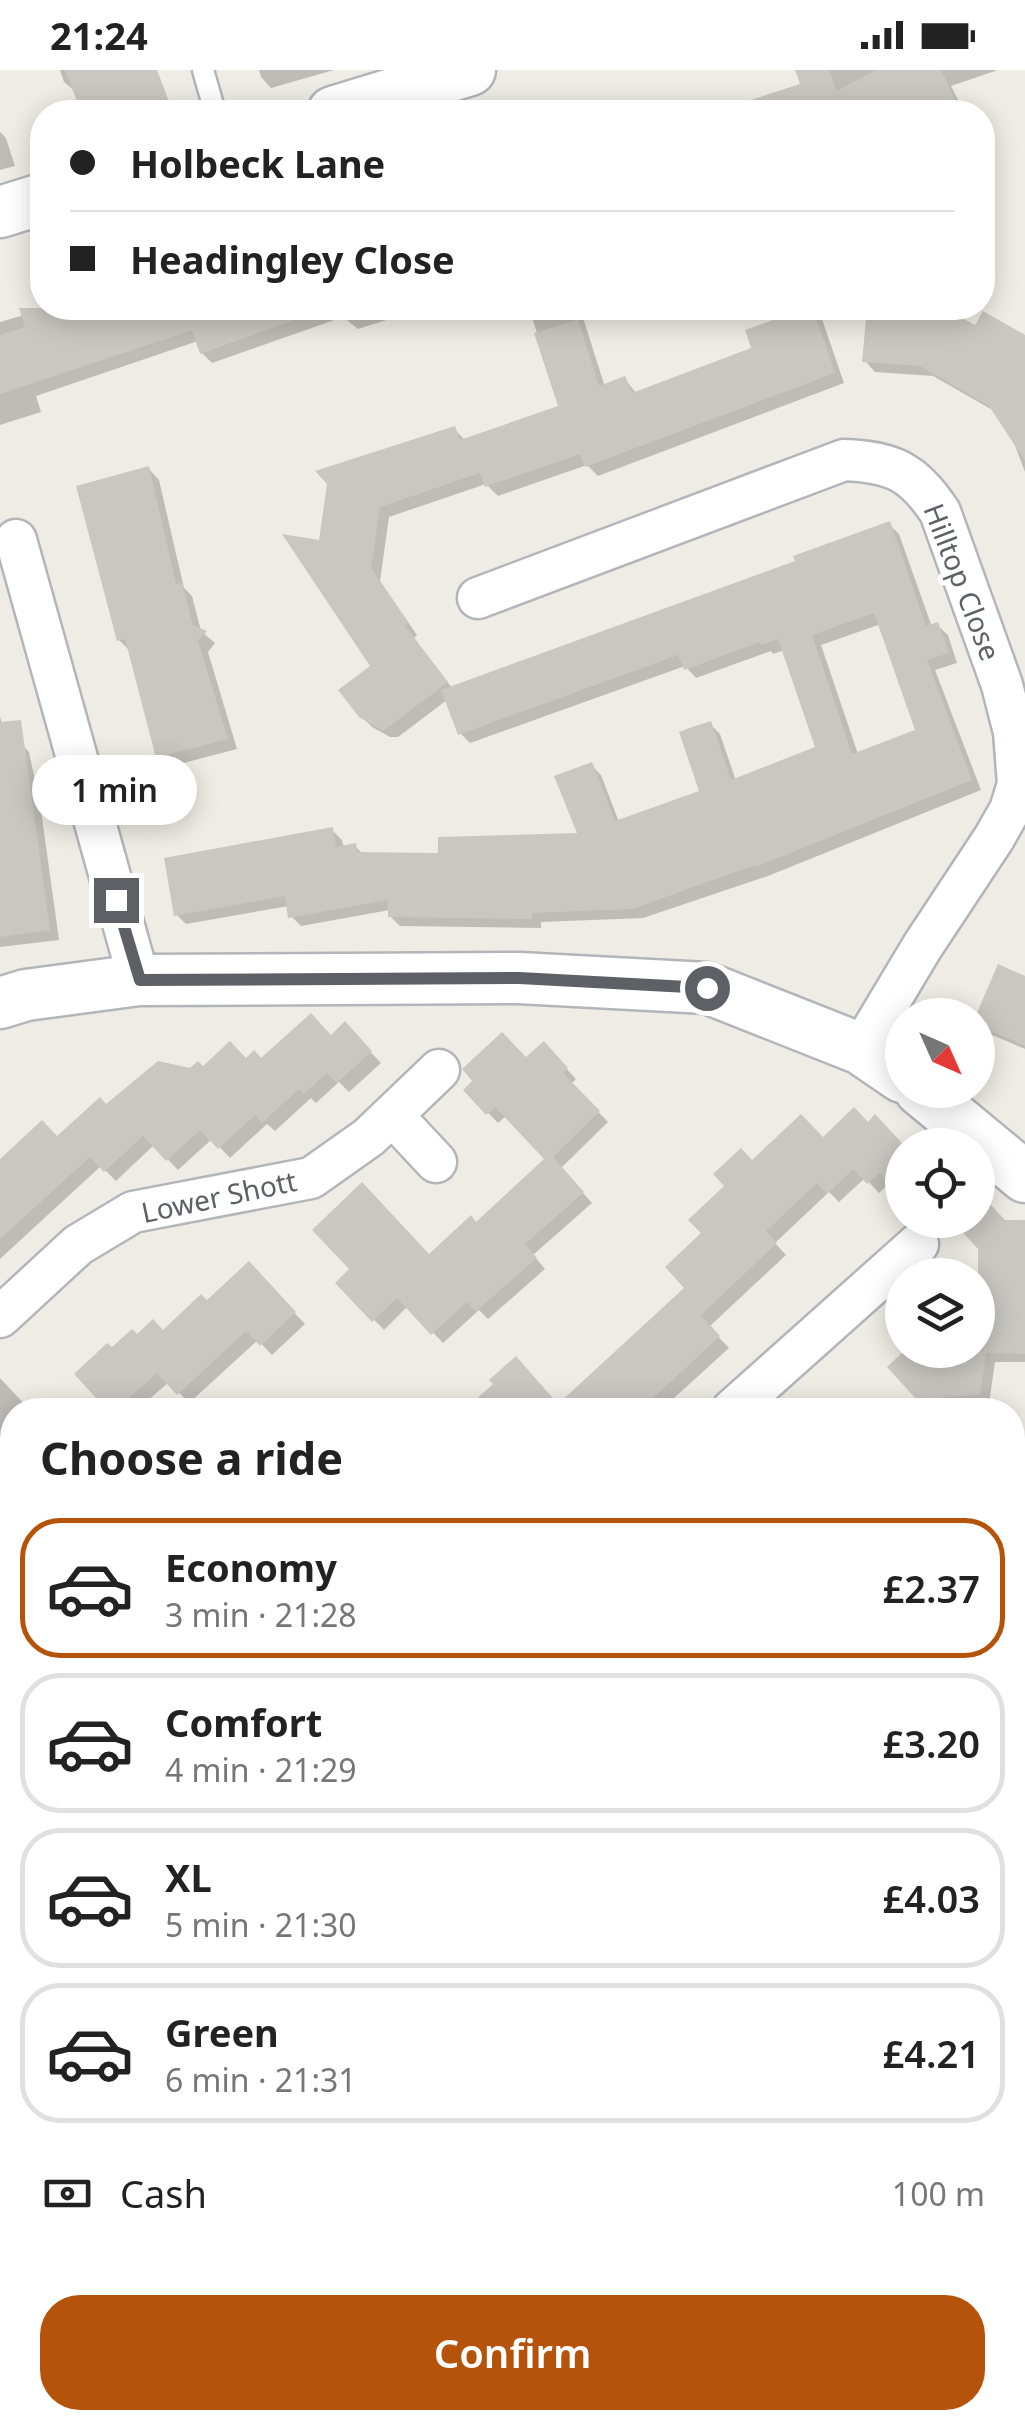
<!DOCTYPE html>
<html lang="en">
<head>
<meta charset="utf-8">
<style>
	body { margin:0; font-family:"Noto Sans",sans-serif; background:#f2f2f2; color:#222; height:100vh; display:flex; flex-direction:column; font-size:38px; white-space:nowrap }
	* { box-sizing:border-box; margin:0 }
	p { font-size:32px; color:#767676 }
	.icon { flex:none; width:55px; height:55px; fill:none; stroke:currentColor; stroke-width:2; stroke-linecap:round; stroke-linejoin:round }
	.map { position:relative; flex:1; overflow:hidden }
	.details { position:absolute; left:0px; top:1328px; width:1025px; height:1032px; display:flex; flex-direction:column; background:#fff; border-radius:40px 40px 0 0; box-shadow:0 5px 25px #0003 }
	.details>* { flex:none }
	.hud { position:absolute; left:30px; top:30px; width:965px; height:220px; border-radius:40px; box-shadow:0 5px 25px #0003; display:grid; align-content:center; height:220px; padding:0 40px; background:#fff }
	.needle { width:65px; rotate:135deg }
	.fabs { position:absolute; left:885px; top:928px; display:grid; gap:20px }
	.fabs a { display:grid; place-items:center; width:110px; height:110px; border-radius:50%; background:#fff; box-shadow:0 5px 25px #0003; font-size:50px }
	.end { position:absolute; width:45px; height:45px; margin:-22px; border:12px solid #5d6165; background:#fff; box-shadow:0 0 0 5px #fff }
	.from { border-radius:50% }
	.bubble { position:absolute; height:70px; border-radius:35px; background:#fff; box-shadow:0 5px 25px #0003; font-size:32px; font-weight:600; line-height:70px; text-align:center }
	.hud b { display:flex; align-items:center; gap:35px; height:95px; font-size:38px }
	.hud b+b { border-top:2px solid #e0e0e0 }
	.hud i { width:25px; height:25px; background:#222 }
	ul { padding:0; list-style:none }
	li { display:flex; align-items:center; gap:30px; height:140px; margin:0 20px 15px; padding:0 20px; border:5px solid #e0e0e0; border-radius:40px }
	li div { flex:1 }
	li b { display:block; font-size:38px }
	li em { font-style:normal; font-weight:600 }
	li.active { border-color:#b45309 }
	li>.icon { width:90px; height:90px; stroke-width:1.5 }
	h2 { padding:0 40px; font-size:45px; line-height:120px }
	.pay { display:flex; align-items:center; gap:25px; height:110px; padding:0 40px; font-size:38px }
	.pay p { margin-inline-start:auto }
	.cta { display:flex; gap:20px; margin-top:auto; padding:20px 40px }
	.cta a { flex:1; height:115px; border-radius:40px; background:#b45309; color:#fff; font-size:40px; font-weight:600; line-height:115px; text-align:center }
	.status { display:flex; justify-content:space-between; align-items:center; height:70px; padding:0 50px; background:#fff; direction:ltr }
	.status svg { height:28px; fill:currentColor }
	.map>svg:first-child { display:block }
	.green { fill:#c4e7c1 }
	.shadow { fill:#0003; fill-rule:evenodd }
	.building { fill:#cac7c2; fill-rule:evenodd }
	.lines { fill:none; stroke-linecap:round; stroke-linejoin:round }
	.service-casing { stroke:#b2b6ba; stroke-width:25 }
	.minor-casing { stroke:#b2b6ba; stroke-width:45 }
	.tertiary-casing { stroke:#b2b6ba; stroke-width:55 }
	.service { stroke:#fff; stroke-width:20 }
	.minor { stroke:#fff; stroke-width:40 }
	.tertiary { stroke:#fff; stroke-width:50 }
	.route { stroke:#5d6165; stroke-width:12 }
	.labels { text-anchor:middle; stroke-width:10; stroke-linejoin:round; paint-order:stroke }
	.street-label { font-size:28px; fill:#5d6165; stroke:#fff }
</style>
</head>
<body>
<div class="status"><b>21:24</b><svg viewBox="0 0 49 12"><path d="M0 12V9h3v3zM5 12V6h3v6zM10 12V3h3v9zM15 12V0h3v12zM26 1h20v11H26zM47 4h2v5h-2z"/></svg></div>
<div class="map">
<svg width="1025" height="2359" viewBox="0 0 1025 2359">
	<rect width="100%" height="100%" fill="#efece5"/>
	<path class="green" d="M1025 1775V2359H583L594 2348H1012V1782Z"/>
	<g class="shadow">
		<path d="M60 0H154L171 42H83L76 22 64 12Z"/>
		<path d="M259 0H334L271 18 261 7Z"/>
		<path d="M810 0H998L951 16 964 42H723L803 15Z"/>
		<path d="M0 62 6 68 15 96 0 100Z"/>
		<path d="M48 238H424L358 259 343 247 212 293 202 283 198 271 36 326 41 342 0 355V252Z"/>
		<path d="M529 238H580L605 317 625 309 637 324 754 280 812 238 822 249 844 313 598 406 587 395 498 426 486 414 389 447 380 511 417 565 414 568 452 618 798 493 889 454 899 464 932 557 937 555 948 565 957 593 935 600 981 720 768 806 643 848 541 852V858L400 856 390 846V840L301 856 291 846 289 836 186 854 176 844 332 760 342 770 344 778 355 776 364 785 440 786 580 766 591 695 601 705 619 752 702 723 710 654 720 664 736 711 818 679 784 580 773 584 771 581 696 608 685 596 470 673 460 663 447 630 398 667H390L372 657 361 646 373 596 321 473 454 359 466 371 561 337ZM881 554 918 662 858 684 821 575Z"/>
		<path d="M869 238H939L1025 290V402L1011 365 996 342 933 306 875 302 865 291Z"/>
		<path d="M149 399 159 410 184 518 192 526 201 561 215 573 208 582 237 679 168 697 158 686 131 582 119 570Z"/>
		<path d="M0 646 6 674 19 671 29 682 40 733 59 870 0 877Z"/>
		<path d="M1025 909V979L985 962 978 954V948Z"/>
		<path d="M345 955 381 993 349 1022 339 1012 316 1033 311 1028 275 1061 267 1054 230 1088 212 1069 178 1100 154 1075 116 1111 101 1096 0 1189V1092L58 1069 106 1037 191 1001 262 991 331 968Z"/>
		<path d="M543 974 576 1009 571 1014 608 1052 561 1098 592 1133 533 1185 545 1199 488 1249 479 1240 443 1273 408 1236 384 1260 338 1213 430 1187 477 1155 548 1089 506 1046 498 1053 466 1020 526 991Z"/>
		<path d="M875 1048 902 1076V1121L891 1112 879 1123 865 1108 839 1132 829 1122 775 1173 786 1185 709 1257 729 1278 661 1340H575L688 1218 704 1163 752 1094 868 1055Z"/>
		<path d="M978 1124 1025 1174V1292H995L989 1334 930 1340 890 1297 909 1280H978V1217L998 1198 954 1150H978Z"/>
		<path d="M249 1195 305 1254 272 1285 258 1270 189 1333 169 1312 137 1340H110L112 1280 137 1267 164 1264 207 1233Z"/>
		<path d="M0 1308 30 1340H12V1446L0 1433Z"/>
		<path d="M1023 1457 1025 1633 1012 1645V1544L1020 1536 1012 1528V1467Z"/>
		<path d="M12 1825V1863L0 1850V1837Z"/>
		<path d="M12 2059V2165L0 2177V2071Z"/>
		<path d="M25 2348H186L175 2359H155L151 2354 146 2359H13Z"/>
		<path d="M419 2348H533L523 2359H423L416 2352Z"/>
	</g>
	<g class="building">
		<path d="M65 0H157L173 42H81Z"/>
		<path d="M795 0H829L837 21 876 0H941L961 42H733L732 36 800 14Z"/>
		<path d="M19 238H313L314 243 200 284 192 260 0 324V265L25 257Z"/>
		<path d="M807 238H813L835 303 585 397 580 384 485 417 480 403 380 437 371 498 409 554 405 556 448 612 383 661 359 647 338 620 370 596 282 464 319 470 327 414 315 401 455 356 460 370 558 336 534 263 578 250 599 316 625 306 632 323 751 278 745 260Z"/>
		<path d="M867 238H944L975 255 983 241 1025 265V391L989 336 920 296 862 292Z"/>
		<path d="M149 396 176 514 182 513 193 555 207 561 198 571 228 669 156 688 125 569 117 571 76 416Z"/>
		<path d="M890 451 926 556 938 552 949 583 927 590 972 710 756 797 755 795 632 839 532 843V849L388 847V830L288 848 285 826 174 846 164 788 333 757 336 777 356 773 357 782 438 783V767L577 763 554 706 592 692 615 751 699 721 679 662 695 656 711 651 731 710 815 677 778 569 761 575 760 572 684 600 678 585 458 665 441 620 795 491 793 486ZM874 543 915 660 852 684 812 565Z"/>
		<path d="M21 650 50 860 0 867V652Z"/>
		<path d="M998 894 1025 906V976L978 955 976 945Z"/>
		<path d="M311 943 331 965 345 951 372 981 337 1013 327 1003 304 1024 299 1019 262 1053 255 1045 218 1079 200 1060 166 1091 143 1066 104 1102 90 1087 0 1169V1089L42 1050 57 1066 100 1027 106 1034 158 991 190 998 198 991 203 996 230 971 246 988 254 980 261 988Z"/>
		<path d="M502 962 526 987 544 971 568 998 563 1003 600 1041 553 1087 584 1122 525 1174 537 1188 476 1241 467 1232 431 1265 397 1228 372 1252 335 1213 349 1199 312 1160 362 1112 429 1184 471 1145 476 1152 544 1089 495 1037 486 1045 463 1020 472 1011 462 999Z"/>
		<path d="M854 1037 868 1052 875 1044 902 1073V1127L880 1103 867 1114 853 1099 827 1124 817 1113 766 1161 777 1173 701 1245 720 1266 640 1340H464L493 1314 489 1310 516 1286 558 1334 684 1218 665 1197 701 1163 688 1150 724 1116 713 1104 741 1078 752 1090 801 1044 823 1067Z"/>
		<path d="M978 1121 1005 1150H1025V1284L986 1283 980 1325 942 1327 926 1340 887 1297 905 1280H978V1179L951 1150H978Z"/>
		<path d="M249 1191 296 1242 260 1276 246 1261 177 1325 157 1303 115 1340H107L74 1304 107 1273 112 1277 132 1259 137 1264 153 1249 163 1260 201 1224 207 1230Z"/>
	</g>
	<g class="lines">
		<g class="service-casing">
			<g id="service">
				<path d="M203 0 215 42"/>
				<path d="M384 2348 398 2359"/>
				<path d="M546 2359 557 2348"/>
			</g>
		</g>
		<g class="minor-casing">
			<g id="minor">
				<path d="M16 470 139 910"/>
				<path d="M478 528 844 390C892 392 913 401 940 442L1002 615 1014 662 1018 714 1010 740 994 768 922 877 861 979"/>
				<path d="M393 1046 436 1092"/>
				<path d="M0 1247 78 1175 133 1142 311 1108 369 1067 439 1000"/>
				<path d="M732 1340 918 1174"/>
				<path d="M0 1529 12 1548"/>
				<path d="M0 1689 12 1660"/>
				<path d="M1012 1750 1025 1740"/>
				<path d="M0 1950 12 1952"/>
				<path d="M256 2359 265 2348"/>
				<path d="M326 2359 335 2348"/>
			</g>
		</g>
		<g class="tertiary-casing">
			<g id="tertiary">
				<path d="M333 42 470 0"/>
				<path d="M0 142 42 129"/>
				<path d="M0 933 26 925 139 910 519 908 707 918 861 979 902 1007"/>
				<path d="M920 1020 1025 1107"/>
			</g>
		</g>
		<use href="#service" class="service"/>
		<use href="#minor" class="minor"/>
		<use href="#tertiary" class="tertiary"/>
	</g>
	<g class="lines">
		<path class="route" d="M116 830 140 910 519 908 707 918"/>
	</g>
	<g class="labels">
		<g class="street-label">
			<text transform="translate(962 512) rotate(69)" y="10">Hilltop Close</text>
			<text transform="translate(219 1127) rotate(-12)" y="10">Lower Shott</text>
		</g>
	</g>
</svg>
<div class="fabs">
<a><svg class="needle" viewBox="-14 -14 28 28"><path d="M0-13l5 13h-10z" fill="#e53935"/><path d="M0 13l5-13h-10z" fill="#767676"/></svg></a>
<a><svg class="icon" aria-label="locate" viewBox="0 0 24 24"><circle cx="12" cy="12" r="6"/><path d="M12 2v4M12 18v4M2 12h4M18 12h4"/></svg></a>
<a><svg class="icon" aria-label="layers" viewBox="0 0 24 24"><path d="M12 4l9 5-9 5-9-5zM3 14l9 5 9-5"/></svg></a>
</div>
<i class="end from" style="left:707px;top:918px"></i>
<i class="end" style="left:116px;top:830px"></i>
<div class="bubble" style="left:32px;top:685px;width:165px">1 min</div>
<div class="hud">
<b><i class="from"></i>Holbeck Lane</b>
<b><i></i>Headingley Close</b>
</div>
<section class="details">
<h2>Choose a ride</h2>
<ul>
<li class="active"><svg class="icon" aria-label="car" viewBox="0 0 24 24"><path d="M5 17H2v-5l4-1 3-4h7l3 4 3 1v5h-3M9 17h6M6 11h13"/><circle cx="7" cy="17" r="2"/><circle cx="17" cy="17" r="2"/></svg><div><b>Economy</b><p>3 min · 21:28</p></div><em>£2.37</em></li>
<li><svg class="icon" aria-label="car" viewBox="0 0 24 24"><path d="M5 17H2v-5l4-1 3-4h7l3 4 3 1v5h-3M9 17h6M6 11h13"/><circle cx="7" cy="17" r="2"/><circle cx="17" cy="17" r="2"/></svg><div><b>Comfort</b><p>4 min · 21:29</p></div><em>£3.20</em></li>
<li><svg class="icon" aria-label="car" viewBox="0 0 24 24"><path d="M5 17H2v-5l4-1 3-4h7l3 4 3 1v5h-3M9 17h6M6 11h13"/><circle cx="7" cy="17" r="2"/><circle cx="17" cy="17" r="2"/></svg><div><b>XL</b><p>5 min · 21:30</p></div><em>£4.03</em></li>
<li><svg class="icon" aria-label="car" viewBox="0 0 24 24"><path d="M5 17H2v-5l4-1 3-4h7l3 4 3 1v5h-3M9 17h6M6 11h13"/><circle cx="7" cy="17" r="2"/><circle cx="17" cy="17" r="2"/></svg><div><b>Green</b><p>6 min · 21:31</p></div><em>£4.21</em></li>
</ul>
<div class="pay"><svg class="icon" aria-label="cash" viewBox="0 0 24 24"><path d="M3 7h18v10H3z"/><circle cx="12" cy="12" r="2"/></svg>Cash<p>100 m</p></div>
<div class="cta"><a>Confirm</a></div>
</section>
</div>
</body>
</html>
